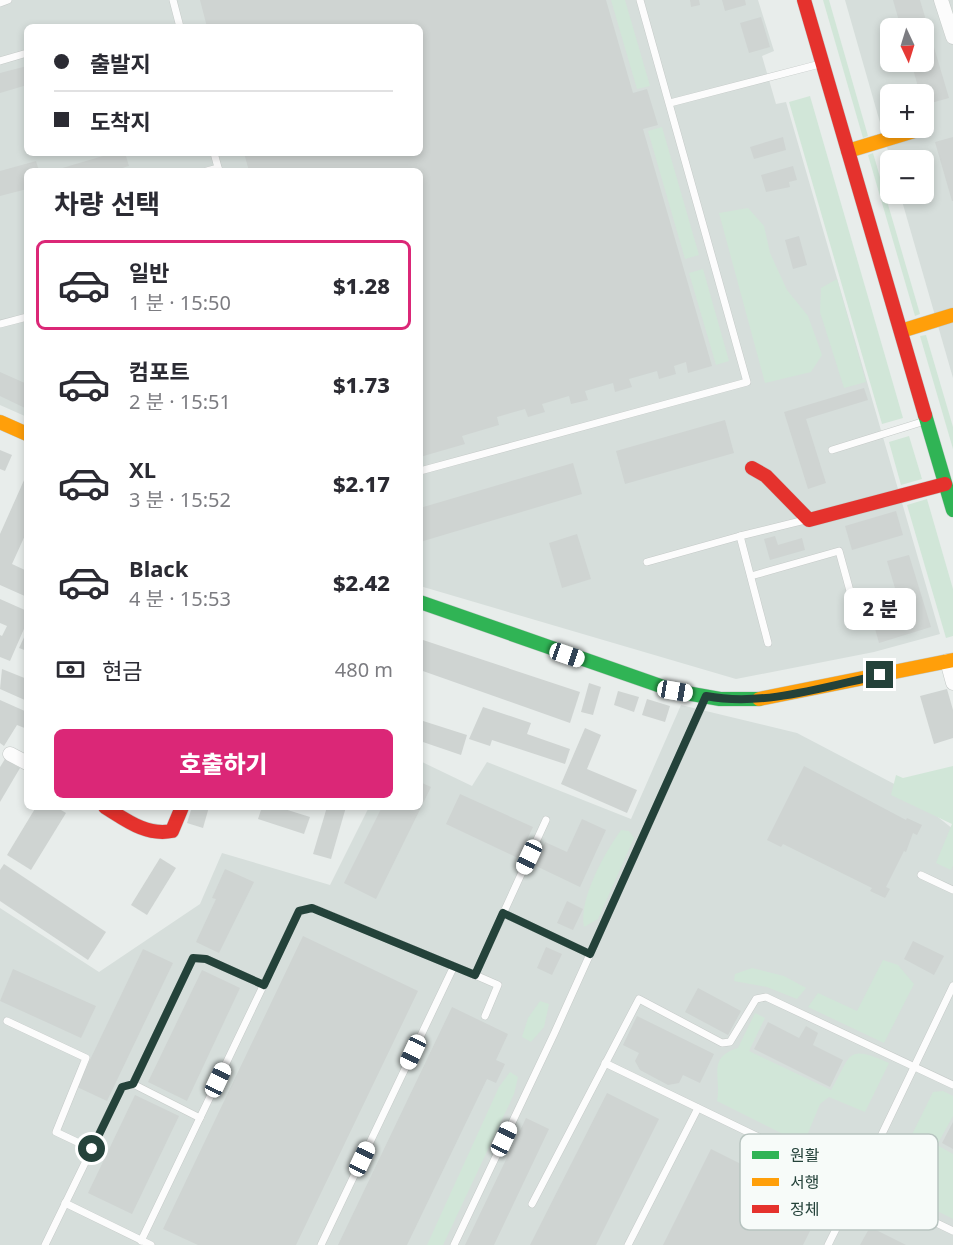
<!DOCTYPE html>
<html lang="ko">
<head>
<meta charset="utf-8">
<style>
	body { margin:0; font-family:"Noto Sans","Noto Sans KR",sans-serif; background:#f7f7f7; color:#2b2b33; height:100vh; display:flex; flex-direction:column; font-size:22px; white-space:nowrap }
	* { box-sizing:border-box; margin:0 }
	p { font-size:20px; color:#7c7c81 }
	.icon { flex:none; width:33px; height:33px; fill:none; stroke:currentColor; stroke-width:2; stroke-linecap:round; stroke-linejoin:round }
	.map { position:relative; flex:1; overflow:hidden }
	.panel { position:absolute; left:24px; top:168px; width:399px; height:642px; display:flex; flex-direction:column; background:#fff; border-radius:9px; box-shadow:0 3px 9px #0003 }
	.panel>* { flex:none }
	.hud { position:absolute; left:24px; top:24px; width:399px; height:132px; border-radius:9px; box-shadow:0 3px 9px #0003; display:grid; align-content:center; height:132px; padding:0 30px; background:#fff }
	.needle { width:39px; rotate:176deg }
	.buttons { position:absolute; left:880px; top:18px; display:grid; gap:12px }
	.buttons a { display:grid; place-items:center; width:54px; height:54px; border-radius:9px; background:#fff; box-shadow:0 3px 9px #0003; font-size:30px }
	.end { position:absolute; width:27px; height:27px; margin:-14px; border:8px solid #24423a; background:#fff; box-shadow:0 0 0 3px #fff }
	.from { border-radius:50% }
	.bubble { position:absolute; height:42px; border-radius:9px; background:#fff; box-shadow:0 3px 9px #0003; font-size:20px; font-weight:800; line-height:42px; text-align:center }
	.car { position:absolute; width:18px; height:36px; margin:-18px -9px; border-radius:8px; box-shadow:0 0 4px 2px #0007; background:linear-gradient(#fff 24%,#345 0 40%,#fff 0 76%,#345 0 86%,#fff 0) }
	.hud b { display:flex; align-items:center; gap:21px; height:57px; font-size:22px }
	.hud b+b { border-top:2px solid #e1e1e2 }
	.hud i { width:15px; height:15px; background:#2b2b33 }
	ul { padding:0; list-style:none }
	li { display:flex; align-items:center; gap:18px; height:90px; margin:0 12px 9px; padding:0 18px; border:3px solid transparent; border-radius:9px }
	li div { flex:1 }
	li b { display:block; font-size:22px }
	li em { font-style:normal; font-weight:800 }
	li.current { border-color:#db2777 }
	li>.icon { width:54px; height:54px; stroke-width:1.5 }
	h2 { padding:0 30px; font-size:27px; line-height:72px }
	.pay { display:flex; align-items:center; gap:15px; height:66px; padding:0 30px; font-size:22px }
	.pay p { margin-inline-start:auto }
	.cta { display:flex; gap:12px; margin-top:auto; padding:12px 30px }
	.cta a { flex:1; height:69px; border-radius:9px; background:#db2777; color:#fff; font-size:24px; font-weight:800; line-height:69px; text-align:center }
	.map>svg:first-child { display:block }
	.built { fill:#d6dedb; fill-rule:evenodd }
	.green { fill:#d1e6d8 }
	.building { fill:#cfd4d2 }
	.lines { fill:none; stroke-linecap:round; stroke-linejoin:round }
	.lane-casing { stroke:#c5cac8; stroke-width:8 }
	.street-casing { stroke:#c5cac8; stroke-width:15 }
	.fast-casing { stroke:#c3cbc8; stroke-width:15 }
	.slow-casing { stroke:#c3cbc8; stroke-width:15 }
	.jam-casing { stroke:#c3cbc8; stroke-width:15 }
	.lane { stroke:#fcfcfc; stroke-width:7 }
	.street { stroke:#fcfcfc; stroke-width:14 }
	.fast { stroke:#30b455; stroke-width:14 }
	.slow { stroke:#ff9f0a; stroke-width:14 }
	.jam { stroke:#e5322d; stroke-width:14 }
	.route { stroke:#24423a; stroke-width:8 }
	.key { fill:#f7fbf9; stroke:#b8c4c0; stroke-width:1.5 }
	.key-label { font-size:16px; fill:#24423a }
</style>
</head>
<body>
<div class="map">
<svg width="953" height="1245" viewBox="0 0 953 1245">
	<rect width="100%" height="100%" fill="#e8edeb"/>
	<g class="built">
		<path d="M0 0H758L774 51 762 56 776 104 786 102 940 634 874 652 736 679 420 586V171H27V417L0 405ZM27 27H420V153H27Z"/>
		<path d="M845 0H953V378L900 194H924V160L891 161ZM891 28H924V62H891ZM891 94H924V128H891Z"/>
		<path d="M681 705 797 733 900 787 953 829V1245H0V908L99 972 200 904 222 853 330 885 369 807H420V761L472 786 487 762 631 819Z"/>
	</g>
	<g class="green">
		<path d="M611 0H625L650 86 637 89Z"/>
		<path d="M823 0H829L868 136 863 138Z"/>
		<path d="M810 96 903 418 882 424 789 102Z"/>
		<path d="M662 127 699 255 685 259 648 131Z"/>
		<path d="M873 153 920 314 915 316 868 155Z"/>
		<path d="M748 208 764 226 770 253 787 290 808 316 822 355 811 372 765 383 719 213Z"/>
		<path d="M703 269 729 361 716 365 689 273Z"/>
		<path d="M837 279 866 382 844 388 820 312 821 288Z"/>
		<path d="M926 335 953 427V449L920 336Z"/>
		<path d="M909 436 922 479 901 485 889 442Z"/>
		<path d="M927 499 953 589V636L946 638 907 505Z"/>
		<path d="M953 766V865L951 870 936 863 952 824 891 795 896 775 903 778Z"/>
		<path d="M621 830 629 831 634 838 598 919 584 927C578 900 605 852 621 830Z"/>
		<path d="M883 960 898 965 914 984 884 1043 808 1007 818 993 857 1011Z"/>
		<path d="M752 968 784 976 806 988 797 999 767 987 734 981 735 974Z"/>
		<path d="M540 1001 549 1004 544 1027 531 1042 522 1037 528 1018Z"/>
		<path d="M755 1013 765 1018 749 1051 831 1090C852 1056 844 1043 889 1063L865 1112 829 1097 820 1104 806 1138 843 1157 839 1159 827 1156 717 1101C722 1079 706 1057 738 1048Z"/>
		<path d="M510 1072 518 1077 514 1094 443 1245H427L499 1087Z"/>
		<path d="M943 1091 953 1096V1116L937 1145 953 1154V1219L892 1188 890 1179 933 1092Z"/>
	</g>
	<g class="building">
		<path d="M200 0H606L633 93 647 89 658 125 643 129 712 366 688 373 686 362 674 366 676 374 659 379 657 371 629 379 632 387 615 392 613 383 585 391 588 400 571 404 569 396 542 404 545 412 528 417 525 409 497 417 499 425 462 436 465 444 420 457V171H249L244 153H420V27H207Z"/>
		<path d="M690 0H699L700 5 691 7Z"/>
		<path d="M722 0H745L746 5 725 11Z"/>
		<path d="M893 0H920L949 98 924 105V94H920L911 62H924V28H901Z"/>
		<path d="M761 17 770 47 749 53 740 23Z"/>
		<path d="M27 66V85L0 93V73Z"/>
		<path d="M783 137 786 150 754 159 750 147Z"/>
		<path d="M953 137V201H952L935 142Z"/>
		<path d="M113 153H125L129 166 112 171H60L59 169Z"/>
		<path d="M36 161 39 171H27V189L0 196V171Z"/>
		<path d="M793 166 797 180 789 182 790 187 766 192 761 175Z"/>
		<path d="M799 236 807 265 793 269 785 240Z"/>
		<path d="M0 372 27 384V409L0 396Z"/>
		<path d="M864 388 868 400 806 419 826 483 808 489 784 412Z"/>
		<path d="M725 420 734 453 625 484 616 451Z"/>
		<path d="M0 450 12 455 5 471 0 469Z"/>
		<path d="M573 463 582 494 420 542V508Z"/>
		<path d="M25 478 27 531 12 564 27 571V597L0 585V534Z"/>
		<path d="M896 511 903 535 852 550 845 526Z"/>
		<path d="M577 534 591 579 562 588 549 543Z"/>
		<path d="M775 536 778 545 802 538 805 550 770 560 764 539Z"/>
		<path d="M909 555 931 627 879 643 873 621 902 612 887 561Z"/>
		<path d="M0 599 27 611V622L10 661 0 657V635L2 636 7 626 0 623Z"/>
		<path d="M27 631V651L19 648Z"/>
		<path d="M420 639 580 692 570 723 420 670Z"/>
		<path d="M2 669 27 679V701L0 689Z"/>
		<path d="M589 683 601 687 593 715 581 712Z"/>
		<path d="M947 689 953 710V738L934 744 920 696Z"/>
		<path d="M618 691 639 697 634 712 614 705Z"/>
		<path d="M647 699 670 706 665 722 642 715Z"/>
		<path d="M0 700 27 712V729L17 725 4 746 0 743Z"/>
		<path d="M483 707 531 723 527 734 570 749 565 764 492 740 490 746 469 739Z"/>
		<path d="M420 720 467 735 461 755 420 741Z"/>
		<path d="M585 728 601 735 587 769 637 790 627 813 561 784Z"/>
		<path d="M5 759 20 768 0 802V767Z"/>
		<path d="M804 766 906 820 907 818 922 825 917 835 913 833 906 852 904 851 886 887 890 889 885 898 870 891 872 888 783 844 781 847 767 840Z"/>
		<path d="M420 782 431 787 376 899 344 883 382 807H420Z"/>
		<path d="M460 794 533 827 518 858 446 824Z"/>
		<path d="M36 807H56L66 813 31 870 7 855Z"/>
		<path d="M192 807H209L203 828 187 823Z"/>
		<path d="M262 807H278L310 817 304 834 258 819Z"/>
		<path d="M327 807H346L331 859 313 854Z"/>
		<path d="M582 819 606 830 580 887 534 865 545 842 567 852Z"/>
		<path d="M160 858 176 868 147 915 131 905Z"/>
		<path d="M4 864 106 932 88 960 0 901V870Z"/>
		<path d="M225 869 254 882 219 953 196 942 216 899 212 898Z"/>
		<path d="M567 901 583 909 573 930 557 923Z"/>
		<path d="M303 936 418 991 296 1245H198L163 1229Z"/>
		<path d="M913 941 944 956 934 975 904 959Z"/>
		<path d="M546 947 562 954 552 975 537 968Z"/>
		<path d="M143 949 173 963 107 1101 77 1087Z"/>
		<path d="M13 969 96 1006 81 1038 0 1001Z"/>
		<path d="M202 970 240 988 187 1101 148 1082Z"/>
		<path d="M698 988 741 1011 728 1035 685 1012Z"/>
		<path d="M452 1007 508 1034 496 1060 505 1064 496 1083 487 1079 407 1245H338Z"/>
		<path d="M637 1016 714 1054 700 1083 683 1075 679 1083 668 1085 640 1070 635 1061 639 1053 623 1045Z"/>
		<path d="M768 1022 799 1038 806 1026 818 1033 813 1045 843 1060 830 1087 754 1049Z"/>
		<path d="M607 1093 659 1119 596 1245H530Z"/>
		<path d="M135 1095 179 1116 132 1214 88 1193Z"/>
		<path d="M526 1118 549 1129 494 1245H465Z"/>
		<path d="M953 1122V1149L942 1143Z"/>
		<path d="M711 1149 823 1205 803 1245H663Z"/>
		<path d="M870 1227 906 1245H860Z"/>
	</g>
	<g class="lines">
		<g class="lane-casing">
			<g id="lane">
				<path d="M173 0 180 27"/>
				<path d="M0 3 8 0"/>
				<path d="M0 61 27 53"/>
				<path d="M670 103 820 64"/>
				<path d="M214 153 219 171"/>
				<path d="M207 171 218 168"/>
				<path d="M0 324 27 317"/>
				<path d="M832 450 925 421"/>
				<path d="M420 471 747 382 640 0"/>
				<path d="M647 562 740 536"/>
				<path d="M751 576 839 551 858 620"/>
				<path d="M768 643 740 536 805 520"/>
				<path d="M921 875 953 890"/>
				<path d="M503 913 590 954"/>
				<path d="M475 975 498 985 485 1016"/>
				<path d="M7 1021 86 1058 56 1132 92 1149"/>
				<path d="M605 1063 953 1231"/>
				<path d="M133 1084 200 1118"/>
				<path d="M842 1177 829 1204 840 1221 861 1218 874 1191"/>
				<path d="M858 1184 953 986"/>
				<path d="M65 1203 151 1245"/>
				<path d="M532 1204 639 999 722 1043 730 1042 756 999 766 997 953 1085"/>
				<path d="M141 1241 299 911 313 908 475 975 546 820"/>
				<path d="M45 1245 122 1087 133 1084 193 958 206 959 264 985"/>
				<path d="M321 1245 454 966"/>
				<path d="M454 1245 554 1034 705 699"/>
				<path d="M628 1245 698 1108"/>
				<path d="M828 1245 840 1221"/>
			</g>
		</g>
		<g class="street-casing">
			<g id="street">
				<path d="M941 0 953 37"/>
				<path d="M947 661 953 683"/>
				<path d="M10 754 27 763"/>
			</g>
		</g>
		<g class="fast-casing">
			<g id="fast">
				<path d="M925 415 953 510"/>
				<path d="M420 602 675 691 720 699H759"/>
			</g>
		</g>
		<g class="slow-casing">
			<g id="slow">
				<path d="M848 151 924 128"/>
				<path d="M901 331 953 315"/>
				<path d="M0 422 27 434"/>
				<path d="M759 699 953 660"/>
			</g>
		</g>
		<g class="jam-casing">
			<g id="jam">
				<path d="M804 0 925 415"/>
				<path d="M752 468 766 476 809 520 945 484"/>
				<path d="M105 807C126 820 146 836 172 831L182 807"/>
			</g>
		</g>
		<use href="#lane" class="lane"/>
		<use href="#street" class="street"/>
		<use href="#fast" class="fast"/>
		<use href="#slow" class="slow"/>
		<use href="#jam" class="jam"/>
	</g>
	<g class="lines">
		<path class="route" d="M92 1149 122 1087 133 1084 193 958 206 959 264 985 299 911 312 908 475 975 503 913 590 954 706 696C763 707 824 687 880 675"/>
	</g>
	<rect x="740" y="1134" width="198" height="96" rx="9" class="key"/>
	<rect x="752" y="1151" width="27" height="8" fill="#30b455"/>
	<rect x="752" y="1178" width="27" height="8" fill="#ff9f0a"/>
	<rect x="752" y="1205" width="27" height="8" fill="#e5322d"/>
	<g class="key-label">
		<text x="790" y="1161">원활</text>
		<text x="790" y="1188">서행</text>
		<text x="790" y="1215">정체</text>
	</g>
</svg>
<div class="buttons">
<a><svg class="needle" viewBox="-14 -14 28 28"><path d="M0-13l5 13h-10z" fill="#e53935"/><path d="M0 13l5-13h-10z" fill="#7c7c81"/></svg></a>
<a>+</a>
<a>−</a>
</div>
<i class="end from" style="left:92px;top:1149px"></i>
<i class="end" style="left:880px;top:675px"></i>
<div class="bubble" style="left:844px;top:588px;width:72px">2 분</div>
<i class="car" style="left:567px;top:655px;rotate:109deg"></i>
<i class="car" style="left:675px;top:691px;rotate:100deg"></i>
<i class="car" style="left:529px;top:857px;rotate:205deg"></i>
<i class="car" style="left:413px;top:1052px;rotate:205deg"></i>
<i class="car" style="left:218px;top:1080px;rotate:25deg"></i>
<i class="car" style="left:504px;top:1139px;rotate:25deg"></i>
<i class="car" style="left:362px;top:1159px;rotate:25deg"></i>
<div class="hud">
<b><i class="from"></i>출발지</b>
<b><i></i>도착지</b>
</div>
<section class="panel">
<h2>차량 선택</h2>
<ul>
<li class="current"><svg class="icon" aria-label="car" viewBox="0 0 24 24"><path d="M5 17H2v-5l4-1 3-4h7l3 4 3 1v5h-3M9 17h6M6 11h13"/><circle cx="7" cy="17" r="2"/><circle cx="17" cy="17" r="2"/></svg><div><b>일반</b><p>1 분 · 15:50</p></div><em>$1.28</em></li>
<li><svg class="icon" aria-label="car" viewBox="0 0 24 24"><path d="M5 17H2v-5l4-1 3-4h7l3 4 3 1v5h-3M9 17h6M6 11h13"/><circle cx="7" cy="17" r="2"/><circle cx="17" cy="17" r="2"/></svg><div><b>컴포트</b><p>2 분 · 15:51</p></div><em>$1.73</em></li>
<li><svg class="icon" aria-label="car" viewBox="0 0 24 24"><path d="M5 17H2v-5l4-1 3-4h7l3 4 3 1v5h-3M9 17h6M6 11h13"/><circle cx="7" cy="17" r="2"/><circle cx="17" cy="17" r="2"/></svg><div><b>XL</b><p>3 분 · 15:52</p></div><em>$2.17</em></li>
<li><svg class="icon" aria-label="car" viewBox="0 0 24 24"><path d="M5 17H2v-5l4-1 3-4h7l3 4 3 1v5h-3M9 17h6M6 11h13"/><circle cx="7" cy="17" r="2"/><circle cx="17" cy="17" r="2"/></svg><div><b>Black</b><p>4 분 · 15:53</p></div><em>$2.42</em></li>
</ul>
<div class="pay"><svg class="icon" aria-label="cash" viewBox="0 0 24 24"><path d="M3 7h18v10H3z"/><circle cx="12" cy="12" r="2"/></svg>현금<p>480 m</p></div>
<div class="cta"><a>호출하기</a></div>
</section>
</div>
</body>
</html>
